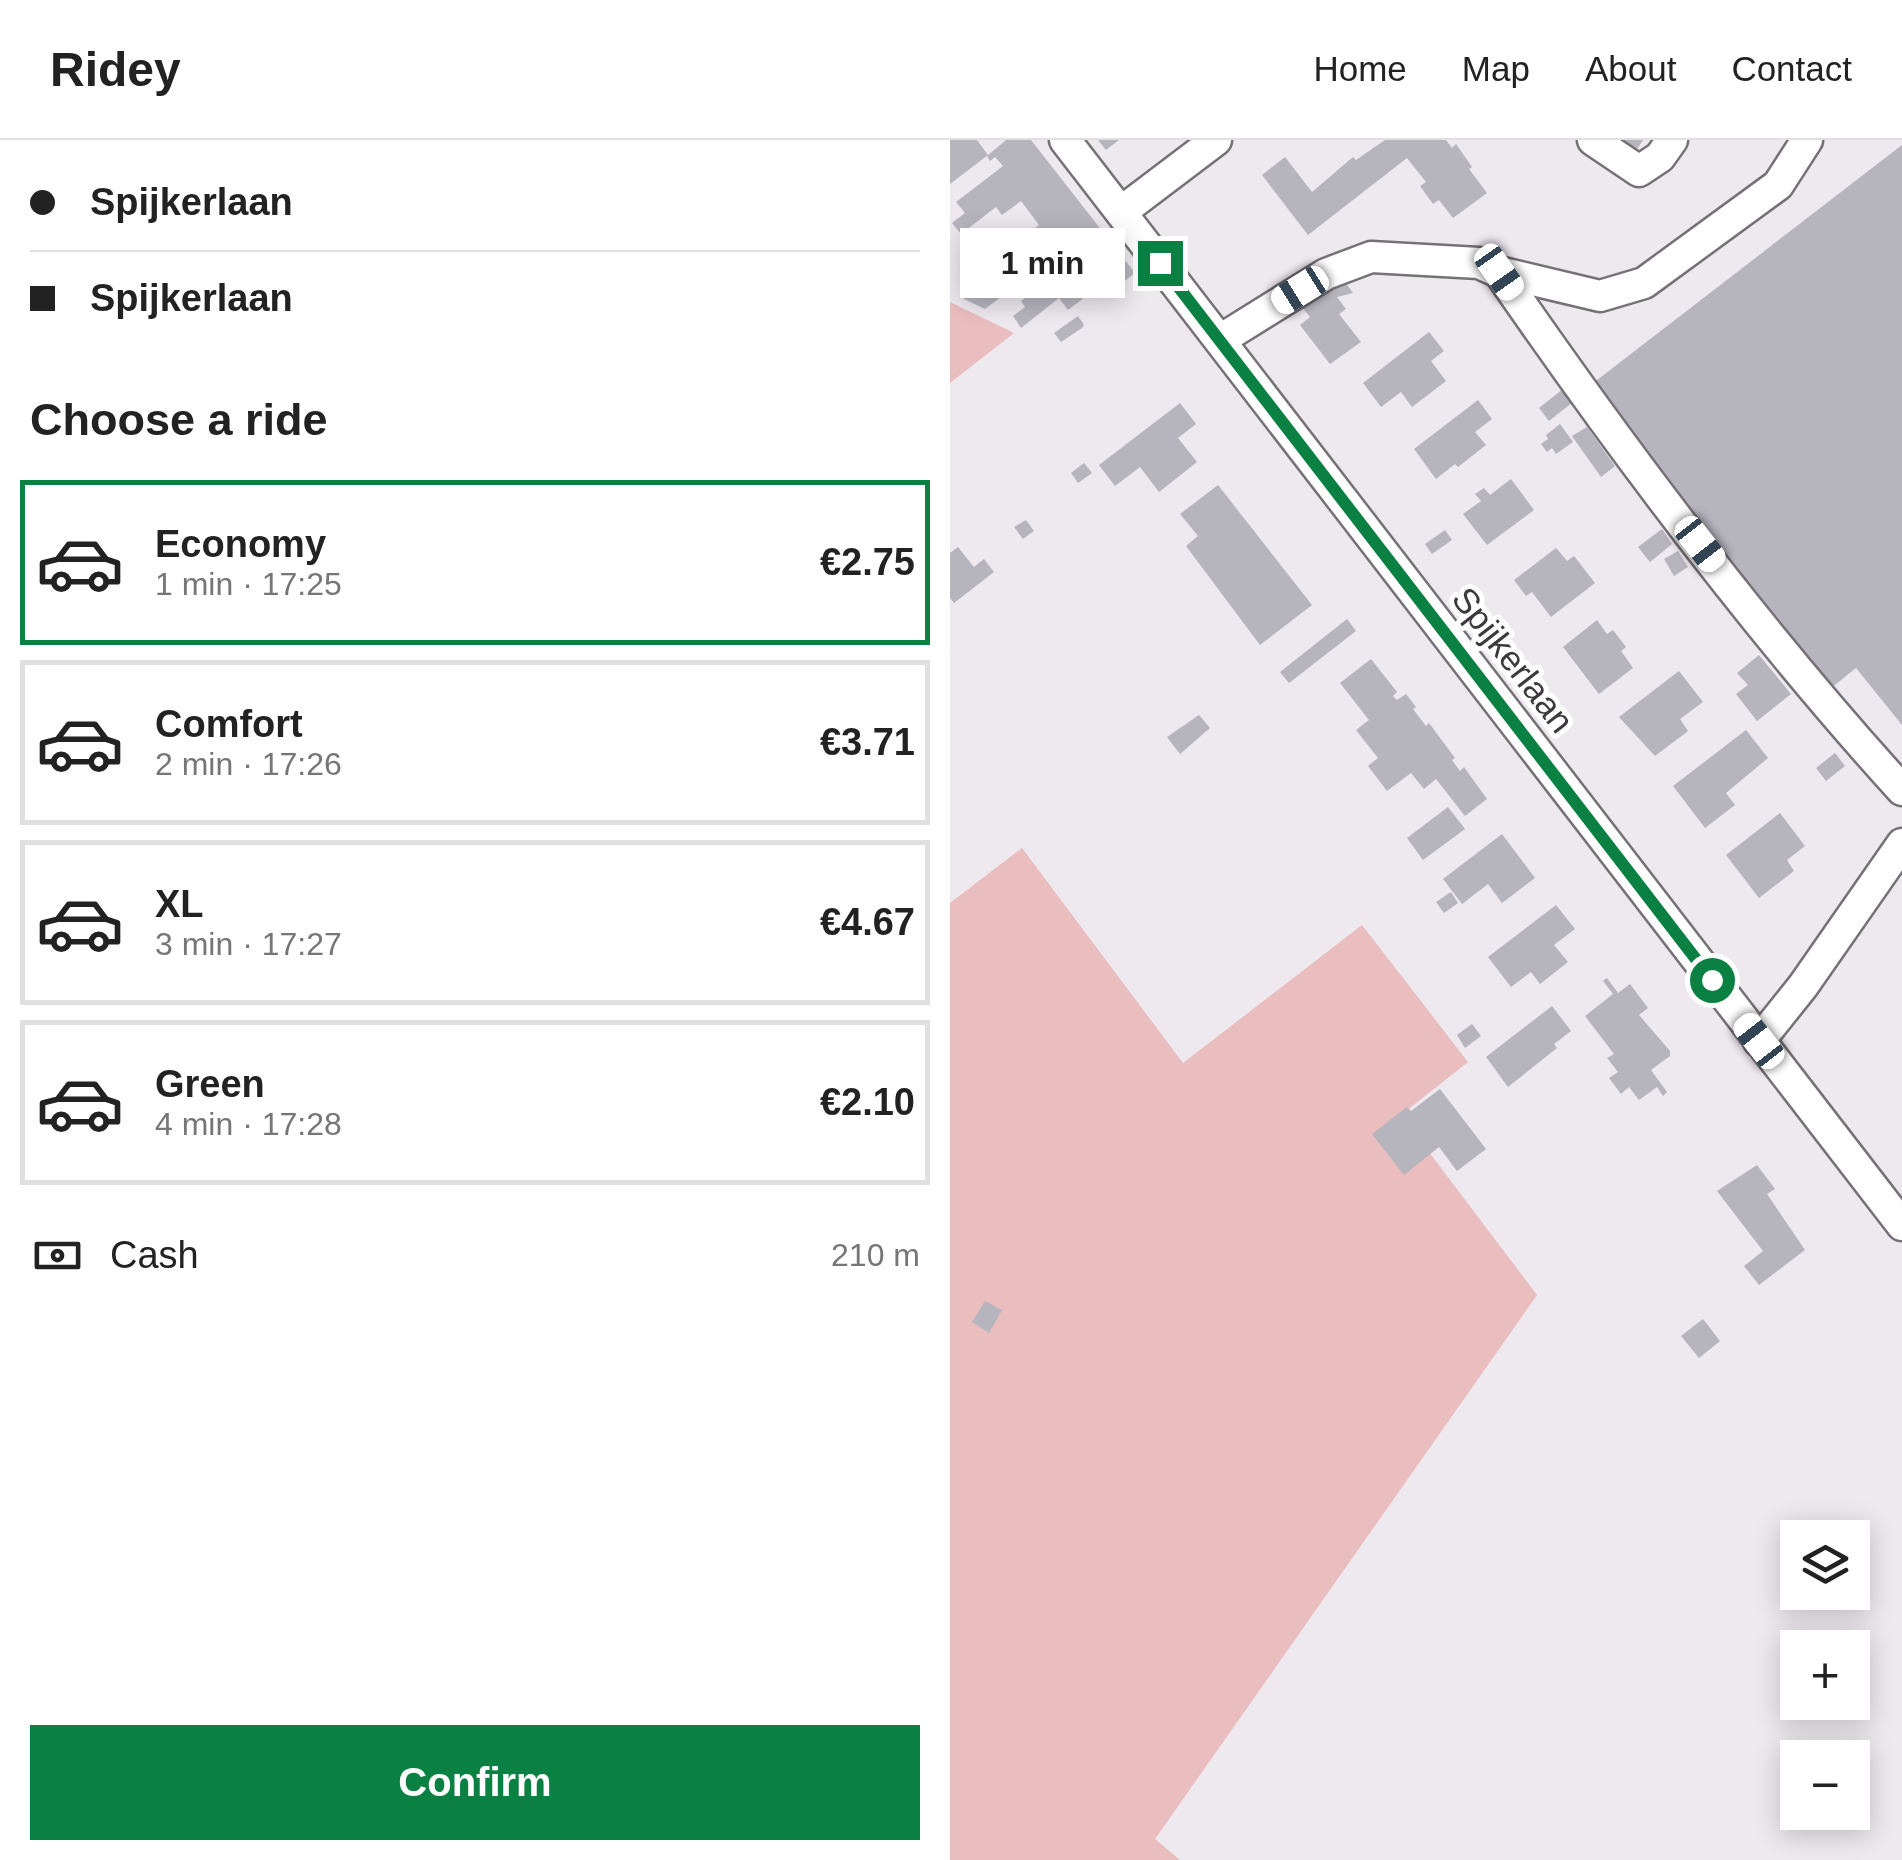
<!DOCTYPE html>
<html lang="en">
<head>
<meta charset="utf-8">
<style>
	body { margin:0; font-family:Arial,sans-serif; background:#f2f2f2; color:#222; height:100vh; display:flex; flex-direction:column; font-size:38px; white-space:nowrap }
	* { box-sizing:border-box; margin:0 }
	p { font-size:32px; color:#767676 }
	.icon { flex:none; width:55px; height:55px; fill:none; stroke:currentColor; stroke-width:2; stroke-linecap:round; stroke-linejoin:round }
	.map { position:relative; flex:1; overflow:hidden }
	.details { display:flex; flex-direction:column; background:#fff; width:950px }
	.details>* { flex:none }
	.top-card { display:grid; align-content:center; height:220px; padding:0 30px; background:#fff }
	.buttons { position:absolute; left:830px; top:1380px; display:grid; gap:20px }
	.buttons a { display:grid; place-items:center; width:90px; height:90px; border-radius:0px; background:#fff; box-shadow:0 5px 25px #0003; font-size:50px }
	.end { position:absolute; width:45px; height:45px; margin:-22px; border:12px solid #0b8043; background:#fff; box-shadow:0 0 0 5px #fff }
	.from { border-radius:50% }
	.bubble { position:absolute; height:70px; border-radius:0px; background:#fff; box-shadow:0 5px 25px #0003; font-size:32px; font-weight:600; line-height:70px; text-align:center }
	.car { position:absolute; width:30px; height:60px; margin:-30px -15px; border-radius:12px; box-shadow:0 0 8px 2px #0007; background:linear-gradient(#fff 24%,#345 0 40%,#fff 0 76%,#345 0 86%,#fff 0) }
	.top-card b { display:flex; align-items:center; gap:35px; height:95px; font-size:38px }
	.top-card b+b { border-top:2px solid #e0e0e0 }
	.top-card i { width:25px; height:25px; background:#222 }
	ul { padding:0; list-style:none }
	li { display:flex; align-items:center; gap:30px; height:165px; margin:0 20px 15px; padding:0 10px; border:5px solid #e0e0e0; border-radius:0px }
	li div { flex:1 }
	li b { display:block; font-size:38px }
	li em { font-style:normal; font-weight:600 }
	li.current { border-color:#0b8043 }
	li>.icon { width:90px; height:90px; stroke-width:1.5 }
	h2 { padding:0 30px; font-size:45px; line-height:120px }
	.pay { display:flex; align-items:center; gap:25px; height:110px; padding:0 30px; font-size:38px }
	.pay p { margin-inline-start:auto }
	.cta { display:flex; gap:20px; margin-top:auto; padding:20px 30px }
	.cta a { flex:1; height:115px; border-radius:0px; background:#0b8043; color:#fff; font-size:40px; font-weight:600; line-height:115px; text-align:center }
	header { display:flex; align-items:center; gap:60px; box-sizing:border-box; height:140px; padding:0 50px; background:#fff; border-bottom:2px solid #e0e0e0 }
	header strong { font-size:48px }
	nav { display:flex; gap:55px; margin-inline-start:auto; font-size:35px }
	main { display:flex; flex:1; min-height:0 }
	.map>svg:first-child { display:block }
	.green { fill:#eabdbf }
	.building { fill:#b6b4bd }
	.lines { fill:none; stroke-linecap:round; stroke-linejoin:round }
	.minor-casing { stroke:#767177; stroke-width:35 }
	.minor { stroke:#fff; stroke-width:30 }
	.route { stroke:#0b8043; stroke-width:12 }
	.labels { text-anchor:middle; stroke-width:10; stroke-linejoin:round; paint-order:stroke }
	.street-label { font-size:35px; fill:#3d3a3d; stroke:#fff }
</style>
</head>
<body>
<header>
<strong>Ridey</strong>
<nav><a>Home</a><a>Map</a><a>About</a><a>Contact</a></nav>
</header>
<main>
<section class="details">
<div class="top-card">
<b><i class="from"></i>Spijkerlaan</b>
<b><i></i>Spijkerlaan</b>
</div>
<h2>Choose a ride</h2>
<ul>
<li class="current"><svg class="icon" aria-label="car" viewBox="0 0 24 24"><path d="M5 17H2v-5l4-1 3-4h7l3 4 3 1v5h-3M9 17h6M6 11h13"/><circle cx="7" cy="17" r="2"/><circle cx="17" cy="17" r="2"/></svg><div><b>Economy</b><p>1 min · 17:25</p></div><em>€2.75</em></li>
<li><svg class="icon" aria-label="car" viewBox="0 0 24 24"><path d="M5 17H2v-5l4-1 3-4h7l3 4 3 1v5h-3M9 17h6M6 11h13"/><circle cx="7" cy="17" r="2"/><circle cx="17" cy="17" r="2"/></svg><div><b>Comfort</b><p>2 min · 17:26</p></div><em>€3.71</em></li>
<li><svg class="icon" aria-label="car" viewBox="0 0 24 24"><path d="M5 17H2v-5l4-1 3-4h7l3 4 3 1v5h-3M9 17h6M6 11h13"/><circle cx="7" cy="17" r="2"/><circle cx="17" cy="17" r="2"/></svg><div><b>XL</b><p>3 min · 17:27</p></div><em>€4.67</em></li>
<li><svg class="icon" aria-label="car" viewBox="0 0 24 24"><path d="M5 17H2v-5l4-1 3-4h7l3 4 3 1v5h-3M9 17h6M6 11h13"/><circle cx="7" cy="17" r="2"/><circle cx="17" cy="17" r="2"/></svg><div><b>Green</b><p>4 min · 17:28</p></div><em>€2.10</em></li>
</ul>
<div class="pay"><svg class="icon" aria-label="cash" viewBox="0 0 24 24"><path d="M3 7h18v10H3z"/><circle cx="12" cy="12" r="2"/></svg>Cash<p>210 m</p></div>
<div class="cta"><a>Confirm</a></div>
</section>
<div class="map">
<svg width="952" height="1720" viewBox="0 0 952 1720">
	<rect width="100%" height="100%" fill="#eee8ef"/>
	<g class="green">
		<path d="M0 162 64 193 0 243Z"/>
		<path d="M72 708 233 923 412 785 518 922 451 975 587 1155 205 1699 230 1720H0V763Z"/>
	</g>
	<g class="building">
		<path d="M0 0H27L38 15 0 44Z"/>
		<path d="M56 0H81L185 133 154 157 147 148 118 170 109 158 71 188 63 176 75 167 71 161 121 122 113 112 118 108 101 88 76 107 84 117 56 138 43 120 89 85 71 61 52 75 46 67 11 94 2 83 15 73 6 62 53 26 45 17 40 21 37 16Z"/>
		<path d="M148 0H169L156 10Z"/>
		<path d="M435 0H496L502 8 506 4 522 27 519 29 537 53 503 78 489 60 483 64 470 46 476 42 457 18 358 95 312 35 335 17 362 52 403 17 406 20Z"/>
		<path d="M657 0H693L682 17Z"/>
		<path d="M952 5V585L906 528 875 553 638 247Z"/>
		<path d="M48 130 63 148 35 169 14 159 12 157Z"/>
		<path d="M395 142 403 153 387 157 396 169 389 174 411 202 380 224 350 185 360 177 352 167 379 147Z"/>
		<path d="M128 176 134 185 132 188 111 202 104 193Z"/>
		<path d="M479 192 494 211 481 221 496 241 462 267 451 252 431 267 413 243Z"/>
		<path d="M613 249 623 262 599 281 589 268Z"/>
		<path d="M528 260 542 279 525 292 536 305 508 327 505 324 486 339 464 309Z"/>
		<path d="M230 263 246 284 228 298 247 322 209 352 190 327 165 346 149 325Z"/>
		<path d="M610 284 623 302 606 314 602 308 597 312 591 304 598 299 596 295Z"/>
		<path d="M637 287 665 326 651 337 622 296Z"/>
		<path d="M134 323 142 333 128 343 121 333Z"/>
		<path d="M561 339 584 370 537 405 513 374 531 361 525 354 534 348 540 355Z"/>
		<path d="M268 345 362 465 310 505 236 406 248 396 230 374Z"/>
		<path d="M76 380 84 391 73 399 64 387Z"/>
		<path d="M712 389 722 404 700 422 688 407Z"/>
		<path d="M495 390 502 400 482 414 475 404Z"/>
		<path d="M8 407 24 427 34 419 44 432 4 463 0 458V413Z"/>
		<path d="M606 408 617 421 624 416 645 443 601 477 582 452 576 456 564 440Z"/>
		<path d="M728 411 738 427 724 436 714 419Z"/>
		<path d="M397 479 406 491 339 543 330 532Z"/>
		<path d="M647 480 657 494 663 490 676 507 671 511 683 528 649 554 613 507Z"/>
		<path d="M809 515 841 554 807 581 786 554 798 545 787 533Z"/>
		<path d="M421 519 447 552 443 556 447 560 456 554 466 567 463 569 476 586 479 583 505 618 502 620 510 631 514 627 537 659 515 676 486 639 474 649 461 633 437 651 418 626 428 618 406 590 419 580 390 543Z"/>
		<path d="M729 531 753 562 730 579 738 591 705 616 669 577Z"/>
		<path d="M249 575 260 588 230 614 217 597Z"/>
		<path d="M796 590 818 618 776 653 785 665 755 688 723 646Z"/>
		<path d="M885 613 895 626 876 641 866 628Z"/>
		<path d="M498 667 515 689 473 720 457 698Z"/>
		<path d="M830 673 855 706 837 720 844 731 809 758 776 715Z"/>
		<path d="M552 694 585 738 552 763 538 744 512 764 493 739Z"/>
		<path d="M501 752 508 763 494 773 486 762Z"/>
		<path d="M606 765 625 789 604 805 618 822 590 844 581 832 561 847 538 817Z"/>
		<path d="M657 838 668 853 680 844 698 868 689 875 720 911V916L701 930 717 952 713 956 707 947 689 960 679 947 671 954 659 938 668 932 657 918 664 914 635 876 663 854 653 841Z"/>
		<path d="M602 866 621 891 604 904 607 908 558 947 536 917Z"/>
		<path d="M522 884 531 896 515 908 507 895Z"/>
		<path d="M490 949 536 1009 507 1031 489 1007 454 1035 422 994 457 967 461 971Z"/>
		<path d="M807 1025 825 1049 817 1054 855 1110 809 1145 794 1126 813 1111 767 1051Z"/>
		<path d="M35 1161 52 1170 39 1193 22 1182Z"/>
		<path d="M753 1179 770 1201 749 1218 731 1196Z"/>
	</g>
	<g class="lines">
		<g class="minor-casing">
			<g id="minor">
				<path d="M115 0 952 1085"/>
				<path d="M643 0 689 31 710 17 722 0"/>
				<path d="M171 72 266 0"/>
				<path d="M549 132 650 156 694 143 828 45 857 0"/>
				<path d="M270 200 376 134 421 117 529 123 549 132C673 312 805 488 952 650"/>
				<path d="M809 901 853 846 952 704"/>
			</g>
		</g>
		<use href="#minor" class="minor"/>
	</g>
	<g class="lines">
		<path class="route" d="M210 123 762 840"/>
	</g>
	<g class="labels">
		<g class="street-label">
			<text transform="translate(563 520) rotate(52)" y="12">Spijkerlaan</text>
		</g>
	</g>
</svg>
<div class="buttons">
<a><svg class="icon" aria-label="layers" viewBox="0 0 24 24"><path d="M12 4l9 5-9 5-9-5zM3 14l9 5 9-5"/></svg></a>
<a>+</a>
<a>−</a>
</div>
<i class="end from" style="left:762px;top:840px"></i>
<i class="end" style="left:210px;top:123px"></i>
<div class="bubble" style="left:10px;top:88px;width:165px">1 min</div>
<i class="car" style="left:549px;top:132px;rotate:145deg"></i>
<i class="car" style="left:350px;top:150px;rotate:238deg"></i>
<i class="car" style="left:750px;top:404px;rotate:142deg"></i>
<i class="car" style="left:809px;top:901px;rotate:322deg"></i>
</div>
</main>
</body>
</html>
